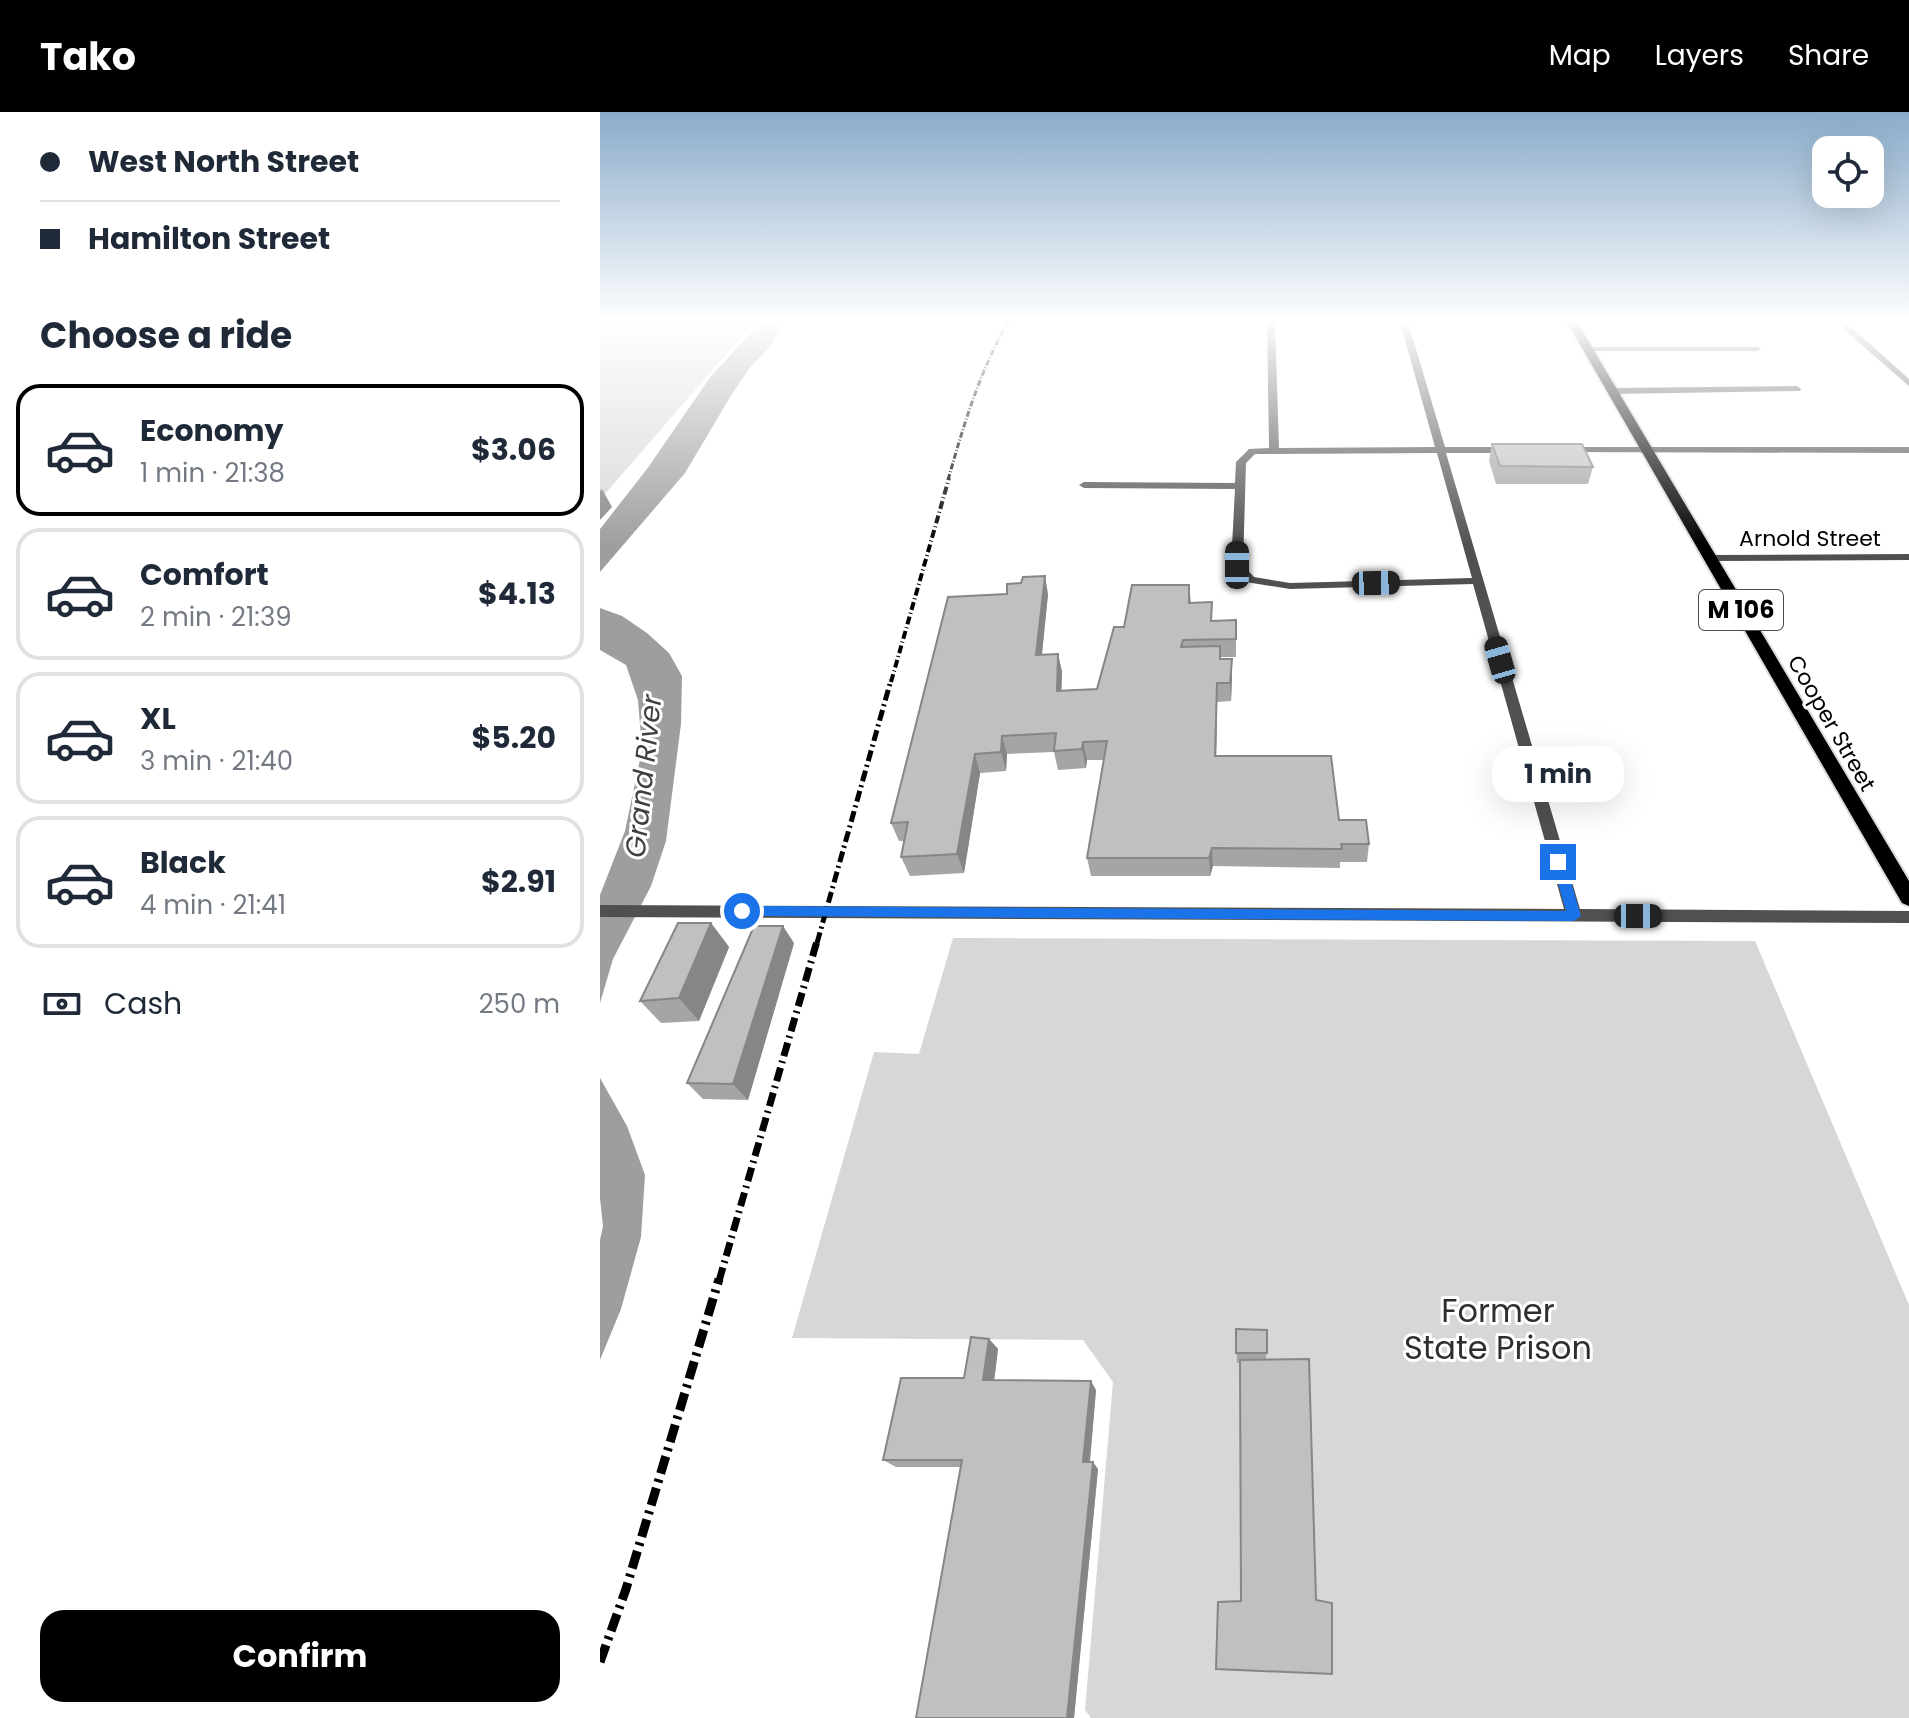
<!DOCTYPE html>
<html lang="en">
<head>
<meta charset="utf-8">
<style>
	body { margin:0; font-family:Poppins,sans-serif; background:#f2f2f3; color:#1f2937; height:100vh; display:flex; flex-direction:column; font-size:30px; white-space:nowrap }
	* { box-sizing:border-box; margin:0 }
	p { font-size:26px; color:#747a83 }
	.icon { flex:none; width:44px; height:44px; fill:none; stroke:currentColor; stroke-width:2; stroke-linecap:round; stroke-linejoin:round }
	.map { position:relative; flex:1; overflow:hidden }
	.panel { display:flex; flex-direction:column; background:#fff; width:600px }
	.panel>* { flex:none }
	.top-card { display:grid; align-content:center; height:176px; padding:0 40px; background:#fff }
	.tools { position:absolute; left:1212px; top:24px; display:grid; gap:16px }
	.tools a { display:grid; place-items:center; width:72px; height:72px; border-radius:16px; background:#fff; box-shadow:0 8px 32px #0002; font-size:40px }
	.end { position:absolute; width:36px; height:36px; margin:-18px; border:10px solid #1a73e8; background:#fff; box-shadow:0 0 0 4px #fff }
	.from { border-radius:50% }
	.bubble { position:absolute; height:56px; border-radius:24px; background:#fff; box-shadow:0 8px 32px #0002; font-size:26px; font-weight:700; line-height:56px; text-align:center }
	.car { position:absolute; width:24px; height:48px; margin:-24px -12px; border-radius:10px; box-shadow:0 0 6px 2px #0007; background:linear-gradient(#222 24%,#8ab4d8 0 40%,#222 0 76%,#8ab4d8 0 86%,#222 0) }
	.top-card b { display:flex; align-items:center; gap:28px; height:76px; font-size:30px }
	.top-card b+b { border-top:2px solid #e0e1e3 }
	.top-card i { width:20px; height:20px; background:#1f2937 }
	ul { padding:0; list-style:none }
	li { display:flex; align-items:center; gap:24px; height:132px; margin:0 16px 12px; padding:0 24px; border:4px solid #e0e1e3; border-radius:24px }
	li div { flex:1 }
	li b { display:block; font-size:30px }
	li em { font-style:normal; font-weight:700 }
	li.current { border-color:#000 }
	li>.icon { width:72px; height:72px; stroke-width:1.5 }
	h2 { padding:0 40px; font-size:36px; line-height:96px }
	.pay { display:flex; align-items:center; gap:20px; height:88px; padding:0 40px; font-size:30px }
	.pay p { margin-inline-start:auto }
	.primary-button { display:flex; gap:16px; margin-top:auto; padding:16px 40px }
	.primary-button a { flex:1; height:92px; border-radius:24px; background:#000; color:#fff; font-size:32px; font-weight:700; line-height:92px; text-align:center }
	header { display:flex; align-items:center; gap:48px; box-sizing:border-box; height:112px; padding:0 40px; background:#000; color:#fff }
	header strong { font-size:38px }
	nav { display:flex; gap:44px; margin-inline-start:auto; font-size:28px }
	main { display:flex; flex:1; min-height:0 }
	.map>svg:first-child { display:block }
	.green { fill:#d7d7d7 }
	.water { fill:#9e9e9e }
	.lines { fill:none; stroke-linecap:round; stroke-linejoin:round }
	.primary-casing { stroke:#dbdbdb; stroke-width:4 }
	.minor { fill:#505050; fill-rule:evenodd }
	.primary { fill:#000; fill-rule:evenodd }
	.rail-far4 { stroke:#000; stroke-width:3; stroke-dasharray:6 2 1 2; stroke-linecap:butt }
	.rail-far3 { stroke:#000; stroke-width:4; stroke-dasharray:8 3 1 3; stroke-linecap:butt }
	.rail-far2 { stroke:#000; stroke-width:5; stroke-dasharray:11 4 2 4; stroke-linecap:butt }
	.rail-far1 { stroke:#000; stroke-width:7; stroke-dasharray:14 5 2 5; stroke-linecap:butt }
	.rail { stroke:#000; stroke-width:9; stroke-dasharray:18 6 3 6; stroke-linecap:butt }
	.wall { fill:#a5a5a5 }
	.shaded-wall { fill:#868686 }
	.building { fill:#c0c0c0; stroke:#868686; stroke-width:2 }
	.route { fill:#1a73e8 }
	.labels { text-anchor:middle; stroke-width:6; stroke-linejoin:round; paint-order:stroke }
	.far-street-label { font-size:22px; fill:#000; stroke:#fff }
	.shield { fill:#fff; stroke:#4c4c4c; stroke-width:2 }
	.shield-label { font-size:24px; font-weight:bold; fill:#000 }
	.water-label { font-size:28px; font-style:italic; fill:#3f3f3f; stroke:#fff }
	.near-park-label { font-size:32px; fill:#2e2e2e; stroke:#fff }
</style>
</head>
<body>
<header>
<strong>Tako</strong>
<nav><a>Map</a><a>Layers</a><a>Share</a></nav>
</header>
<main>
<section class="panel">
<div class="top-card">
<b><i class="from"></i>West North Street</b>
<b><i></i>Hamilton Street</b>
</div>
<h2>Choose a ride</h2>
<ul>
<li class="current"><svg class="icon" aria-label="car" viewBox="0 0 24 24"><path d="M5 17H2v-5l4-1 3-4h7l3 4 3 1v5h-3M9 17h6M6 11h13"/><circle cx="7" cy="17" r="2"/><circle cx="17" cy="17" r="2"/></svg><div><b>Economy</b><p>1 min · 21:38</p></div><em>$3.06</em></li>
<li><svg class="icon" aria-label="car" viewBox="0 0 24 24"><path d="M5 17H2v-5l4-1 3-4h7l3 4 3 1v5h-3M9 17h6M6 11h13"/><circle cx="7" cy="17" r="2"/><circle cx="17" cy="17" r="2"/></svg><div><b>Comfort</b><p>2 min · 21:39</p></div><em>$4.13</em></li>
<li><svg class="icon" aria-label="car" viewBox="0 0 24 24"><path d="M5 17H2v-5l4-1 3-4h7l3 4 3 1v5h-3M9 17h6M6 11h13"/><circle cx="7" cy="17" r="2"/><circle cx="17" cy="17" r="2"/></svg><div><b>XL</b><p>3 min · 21:40</p></div><em>$5.20</em></li>
<li><svg class="icon" aria-label="car" viewBox="0 0 24 24"><path d="M5 17H2v-5l4-1 3-4h7l3 4 3 1v5h-3M9 17h6M6 11h13"/><circle cx="7" cy="17" r="2"/><circle cx="17" cy="17" r="2"/></svg><div><b>Black</b><p>4 min · 21:41</p></div><em>$2.91</em></li>
</ul>
<div class="pay"><svg class="icon" aria-label="cash" viewBox="0 0 24 24"><path d="M3 7h18v10H3z"/><circle cx="12" cy="12" r="2"/></svg>Cash<p>250 m</p></div>
<div class="primary-button"><a>Confirm</a></div>
</section>
<div class="map">
<svg width="1309" height="1606" viewBox="0 0 1309 1606">
	<rect width="100%" height="100%" fill="#fff"/>
	<g class="green">
		<path d="M0 210H149L142 224 4 383 0 384Z"/>
		<path d="M353 826 1155 829 1309 1193V1606H491L485 1598 513 1270 483 1228 192 1226 274 940 319 942Z"/>
	</g>
	<g class="water">
		<path d="M156 210H183L170 235 151 254 132 282 85 361 0 460V417L47 357 111 264 153 219Z"/>
		<path d="M0 496 22 504 47 521 69 541 82 564 81 612 66 729 51 774 13 847 0 891V783L25 719 42 638 38 588 26 553 0 538Z"/>
		<path d="M0 966 27 1014 45 1063 41 1125 21 1197 0 1248V1128L3 1114 0 1086Z"/>
	</g>
	<g class="lines">
		<g class="primary-casing">
			<path id="primary" d="M967 210H977L1309 769V794L1302 791Z"/>
		</g>
		<g class="minor">
			<path d="M667 210H675L679 336 835 335 800 210H808L845 335H912L917 338 912 341H846L980 797 1309 799V811L0 805V793L964 797 873 472 690 477 646 470 631 453 635 377 484 376 479 373 484 370 635 371 636 350 649 337 669 336ZM837 341 872 466 690 471 654 465 643 453 646 351 655 342Z"/>
			<path d="M1243 213H1249L1309 267V274L1243 217Z"/>
			<path d="M984 235H1157L1161 237 1157 239H987Z"/>
			<path d="M1197 274 1201 277 1200 279 1012 282 1008 279 1012 276Z"/>
			<path d="M963 335H1309V341L960 340V336Z"/>
			<path d="M1309 442V448L1111 449 1106 446 1111 443Z"/>
		</g>
		<use href="#primary" class="primary"/>
		<path class="rail-far4" d="M348 368C364 312 379 261 408 210"/>
		<path class="rail-far3" d="M291 570 349 366"/>
		<path class="rail-far2" d="M217 831 291 568"/>
		<path class="rail-far1" d="M119 1169 217 829"/>
		<path class="rail" d="M0 1550 26 1477 119 1167"/>
	</g>
	<g class="wall">
		<path d="M892 332 993 355 988 372H896L889 349Z"/>
		<path d="M589 473 591 491 613 509 636 508V545H620L632 565 631 589 617 590 616 644 739 708 769 732 767 750H740V756L613 754 610 764H491L487 746 504 648H487L486 656 458 658 454 640 407 642 406 659 380 661 364 761 310 764 301 745 305 729H299L291 711 407 482H448L442 542H458L462 560 461 578 497 577 524 515Z"/>
		<path d="M111 811 129 835 99 909 61 911 40 889Z"/>
		<path d="M194 831 148 988 103 987 87 971Z"/>
		<path d="M636 1217 667 1218 666 1248 716 1488 641 1489 640 1251H637Z"/>
		<path d="M389 1227 398 1237 394 1268 496 1278 490 1350 498 1357 474 1606H316L361 1355H296L283 1348 364 1266Z"/>
	</g>
	<g class="shaded-wall">
		<path d="M2 377 12 395 0 408V379Z"/>
		<path d="M445 464 448 482 440 561 436 543Z"/>
		<path d="M458 542 462 560 461 597 457 579Z"/>
		<path d="M632 547V565L631 589 630 571Z"/>
		<path d="M617 571V590L616 662 615 644Z"/>
		<path d="M402 624 407 642 406 659 401 640Z"/>
		<path d="M483 630 487 648 486 656 482 637Z"/>
		<path d="M375 642 380 661 364 761 357 742Z"/>
		<path d="M612 736 613 754 610 764 609 746Z"/>
		<path d="M111 811 129 835 99 909 79 886Z"/>
		<path d="M183 814 194 831 148 988 133 972Z"/>
		<path d="M389 1227 398 1237 393 1278 383 1268Z"/>
		<path d="M491 1269 496 1278 489 1357 483 1350Z"/>
		<path d="M493 1350 498 1357 474 1606H467Z"/>
	</g>
	<g class="building">
		<path d="M892 332H982L993 355 900 354Z"/>
		<path d="M445 464 436 543 458 542 457 579 497 577 514 515H524L532 473H589V491L612 490 611 509 636 508V527L583 528 581 535 620 534V547H632L630 571H617L615 644H731L739 708H766L769 732H741L742 737 612 736 609 746H487L507 629 483 630 482 637 454 639 456 621 402 624 401 640 375 642 357 742 301 745 308 710 291 711 348 485 407 482V472L421 471 423 465Z"/>
		<path d="M78 811H111L79 886 40 889Z"/>
		<path d="M154 814H183L133 972 87 971Z"/>
		<path d="M636 1217 667 1218V1241H636Z"/>
		<path d="M371 1225 389 1227 383 1268 491 1269 483 1350H493L467 1606H316L362 1348H283L301 1266H364Z"/>
		<path d="M709 1247 716 1488 732 1491V1562L616 1557 618 1490 641 1489 640 1248Z"/>
	</g>
	<linearGradient id="sky" x2="0" y2="1"><stop stop-color="#8aabca"/><stop offset="0.48" stop-color="#fff"/><stop offset="1" stop-color="#fff" stop-opacity="0"/></linearGradient>
	<rect width="1309" height="435" fill="url(#sky)"/>
	<path class="route" d="M958 745 965 750 981 804 974 809 142 804 135 799 142 794 966 799 952 750Z"/>
	<g class="labels">
		<g class="far-street-label">
			<text x="1210" y="434">Arnold Street</text>
			<text transform="translate(1232 611) rotate(60)" y="8">Cooper Street</text>
		</g>
		<rect class="shield" x="1099" y="478" width="84" height="40" rx="6"/>
		<g class="shield-label">
			<text x="1141" y="506">M 106</text>
		</g>
		<g class="water-label">
			<text transform="translate(43 664) rotate(-84)" y="10">Grand River</text>
		</g>
		<g class="near-park-label">
			<text x="898" y="1210">Former<tspan x="898" dy="37">State Prison</tspan></text>
		</g>
	</g>
</svg>
<div class="tools">
<a><svg class="icon" aria-label="locate" viewBox="0 0 24 24"><circle cx="12" cy="12" r="6"/><path d="M12 2v4M12 18v4M2 12h4M18 12h4"/></svg></a>
</div>
<i class="end from" style="left:142px;top:799px"></i>
<i class="end" style="left:958px;top:750px"></i>
<div class="bubble" style="left:892px;top:634px;width:132px">1 min</div>
<i class="car" style="left:637px;top:453px;rotate:0deg"></i>
<i class="car" style="left:776px;top:471px;rotate:89deg"></i>
<i class="car" style="left:900px;top:548px;rotate:344deg"></i>
<i class="car" style="left:1038px;top:804px;rotate:90deg"></i>
</div>
</main>
</body>
</html>
